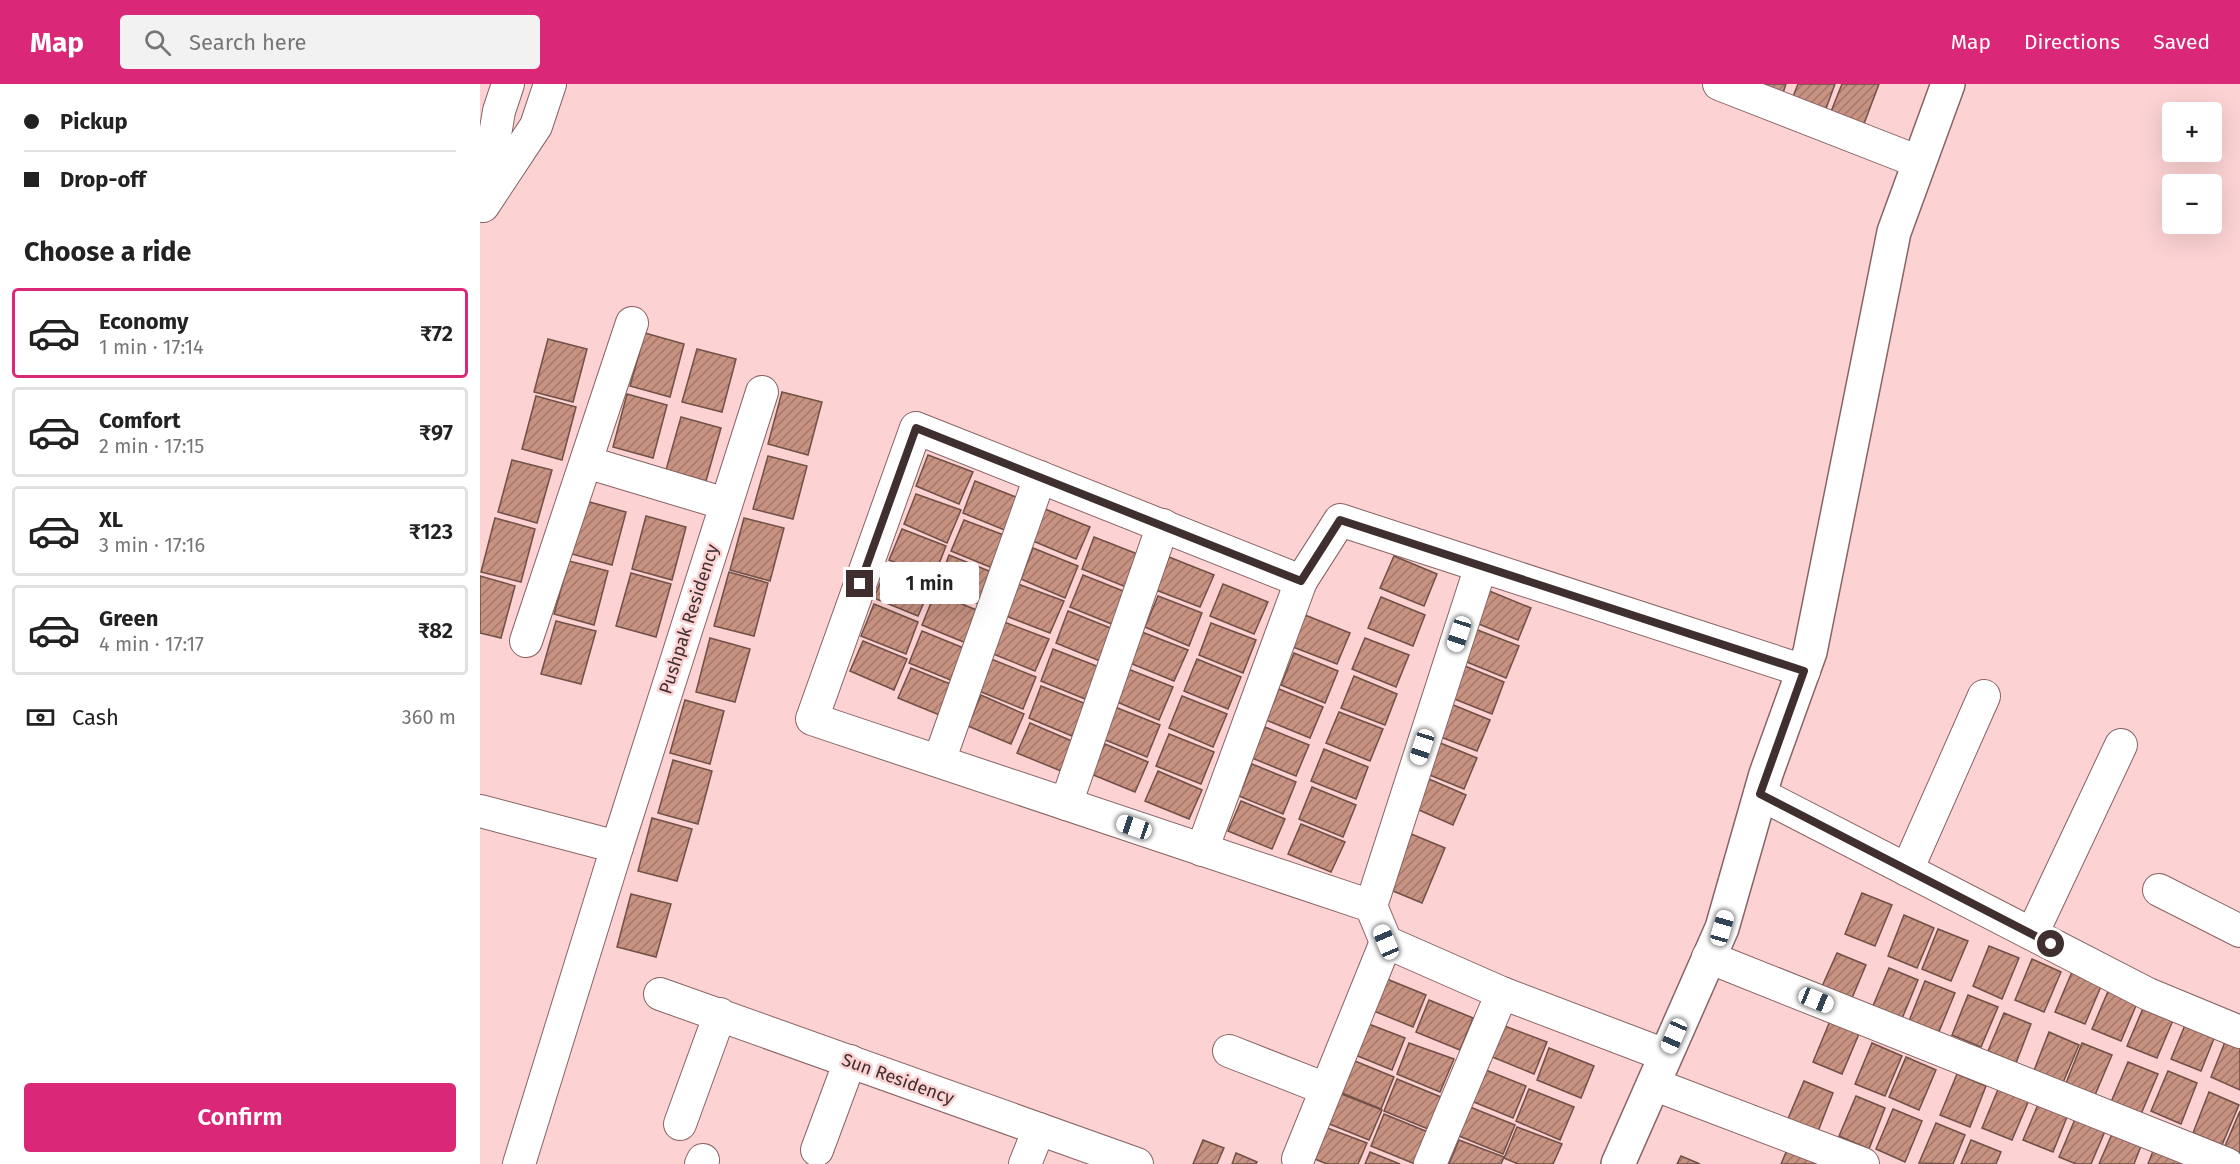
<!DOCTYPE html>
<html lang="en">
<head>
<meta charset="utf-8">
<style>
	body { margin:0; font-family:"Fira Sans",sans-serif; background:#f2f2f2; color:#222; height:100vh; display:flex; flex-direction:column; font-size:22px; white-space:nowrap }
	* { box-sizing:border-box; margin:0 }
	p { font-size:20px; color:#767676 }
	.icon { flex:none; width:33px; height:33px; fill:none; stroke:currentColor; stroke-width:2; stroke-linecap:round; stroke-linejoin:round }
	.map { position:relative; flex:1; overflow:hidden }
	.sheet { display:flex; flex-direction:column; background:#fff; width:480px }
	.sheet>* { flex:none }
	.guide { display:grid; align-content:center; height:132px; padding:0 24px; background:#fff }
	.controls { position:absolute; left:1682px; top:18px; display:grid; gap:12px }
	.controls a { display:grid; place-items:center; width:60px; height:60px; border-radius:6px; background:#fff; box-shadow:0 6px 24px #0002; font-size:30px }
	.end { position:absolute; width:27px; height:27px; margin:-14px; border:8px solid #3f2f2f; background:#fff; box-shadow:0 0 0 3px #fff }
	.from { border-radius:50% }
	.bubble { position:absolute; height:42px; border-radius:6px; background:#fff; box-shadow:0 6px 24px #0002; font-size:20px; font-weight:600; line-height:42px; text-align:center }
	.car { position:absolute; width:18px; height:36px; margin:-18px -9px; border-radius:8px; box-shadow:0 0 4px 2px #0007; background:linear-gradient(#fff 24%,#345 0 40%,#fff 0 76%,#345 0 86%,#fff 0) }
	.guide b { display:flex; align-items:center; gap:21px; height:57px; font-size:22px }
	.guide b+b { border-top:2px solid #e0e0e0 }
	.guide i { width:15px; height:15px; background:#222 }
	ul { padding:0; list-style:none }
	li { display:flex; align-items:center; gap:18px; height:90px; margin:0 12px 9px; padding:0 12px; border:3px solid #e0e0e0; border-radius:6px }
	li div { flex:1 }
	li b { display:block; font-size:22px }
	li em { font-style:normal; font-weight:600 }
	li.selected { border-color:#db2777 }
	li>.icon { width:54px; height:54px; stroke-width:1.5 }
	h2 { padding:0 24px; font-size:27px; line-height:72px }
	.pay { display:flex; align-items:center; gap:15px; height:66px; padding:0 24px; font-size:22px }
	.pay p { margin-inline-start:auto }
	.cta { display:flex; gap:12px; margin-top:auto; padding:12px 24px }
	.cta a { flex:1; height:69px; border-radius:6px; background:#db2777; color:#fff; font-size:24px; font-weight:600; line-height:69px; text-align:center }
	header { display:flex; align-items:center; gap:36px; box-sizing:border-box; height:84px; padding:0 30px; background:#db2777; color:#fff }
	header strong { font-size:28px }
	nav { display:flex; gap:33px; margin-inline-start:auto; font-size:21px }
	.search { width:420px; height:54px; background:#f2f2f2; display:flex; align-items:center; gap:15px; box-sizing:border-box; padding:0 21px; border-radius:6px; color:#767676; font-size:22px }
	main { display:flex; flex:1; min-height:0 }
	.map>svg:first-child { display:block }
	.building { fill:url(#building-hatch); stroke:#715046; stroke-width:1.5 }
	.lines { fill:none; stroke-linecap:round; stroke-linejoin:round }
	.minor-casing { stroke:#886364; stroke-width:34 }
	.tertiary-casing { stroke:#886364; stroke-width:36 }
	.minor { stroke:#fff; stroke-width:32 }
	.tertiary { stroke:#fff; stroke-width:33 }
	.route { stroke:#3f2f2f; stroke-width:8 }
	.labels { text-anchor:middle; stroke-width:5; stroke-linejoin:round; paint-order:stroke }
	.street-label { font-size:18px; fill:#3f2f2f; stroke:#fcd2d3 }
</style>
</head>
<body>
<header>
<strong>Map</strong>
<div class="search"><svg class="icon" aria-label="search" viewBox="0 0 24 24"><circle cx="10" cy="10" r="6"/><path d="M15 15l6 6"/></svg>Search here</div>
<nav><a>Map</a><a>Directions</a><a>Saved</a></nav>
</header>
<main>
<section class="sheet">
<div class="guide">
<b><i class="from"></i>Pickup</b>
<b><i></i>Drop-off</b>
</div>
<h2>Choose a ride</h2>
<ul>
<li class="selected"><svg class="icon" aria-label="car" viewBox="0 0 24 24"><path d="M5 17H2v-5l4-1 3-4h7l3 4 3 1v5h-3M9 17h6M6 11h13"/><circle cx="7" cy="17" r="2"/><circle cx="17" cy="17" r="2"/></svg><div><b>Economy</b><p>1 min · 17:14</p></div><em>₹72</em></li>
<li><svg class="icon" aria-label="car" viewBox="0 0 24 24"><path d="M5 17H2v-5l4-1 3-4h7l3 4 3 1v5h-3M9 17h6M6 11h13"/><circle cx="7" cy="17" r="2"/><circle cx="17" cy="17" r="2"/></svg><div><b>Comfort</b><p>2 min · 17:15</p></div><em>₹97</em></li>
<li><svg class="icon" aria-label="car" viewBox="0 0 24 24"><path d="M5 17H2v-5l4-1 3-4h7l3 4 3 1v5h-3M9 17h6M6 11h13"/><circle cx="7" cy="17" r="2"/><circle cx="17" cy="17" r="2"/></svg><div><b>XL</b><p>3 min · 17:16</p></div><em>₹123</em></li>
<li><svg class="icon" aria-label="car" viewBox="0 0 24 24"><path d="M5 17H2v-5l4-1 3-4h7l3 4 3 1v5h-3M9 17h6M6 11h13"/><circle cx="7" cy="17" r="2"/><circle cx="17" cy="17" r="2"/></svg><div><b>Green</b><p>4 min · 17:17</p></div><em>₹82</em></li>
</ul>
<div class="pay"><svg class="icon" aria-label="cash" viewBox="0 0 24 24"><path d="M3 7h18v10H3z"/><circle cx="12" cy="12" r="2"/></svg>Cash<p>360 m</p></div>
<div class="cta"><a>Confirm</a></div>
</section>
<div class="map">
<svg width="1760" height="1080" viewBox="0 0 1760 1080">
	<defs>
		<pattern id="building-hatch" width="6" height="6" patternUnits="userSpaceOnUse" patternTransform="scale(1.5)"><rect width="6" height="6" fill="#c79281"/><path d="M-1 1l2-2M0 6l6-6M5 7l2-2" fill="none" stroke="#a3786a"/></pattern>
	</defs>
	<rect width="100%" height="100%" fill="#fcd2d3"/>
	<g class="building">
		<path d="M1282 0H1306L1303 9Z"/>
		<path d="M1318 0H1355L1344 30 1312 15Z"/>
		<path d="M1362 0H1399L1382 45 1350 30Z"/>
		<path d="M165 249 204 260 190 313 150 302Z"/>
		<path d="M68 255 107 265 93 318 54 308Z"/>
		<path d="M217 265 256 275 242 328 202 318Z"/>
		<path d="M302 308 342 318 328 371 288 360Z"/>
		<path d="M147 310 187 321 173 374 133 363Z"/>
		<path d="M56 312 96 323 82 376 42 365Z"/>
		<path d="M201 333 241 344 226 397 186 386Z"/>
		<path d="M448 371 493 388 479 420 436 402Z"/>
		<path d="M288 372 327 382 313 435 273 425Z"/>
		<path d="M32 376 72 386 57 439 18 428Z"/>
		<path d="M495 397 541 415 527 447 483 429Z"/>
		<path d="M436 410 481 426 467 459 424 440Z"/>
		<path d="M106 417 146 428 132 481 92 470Z"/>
		<path d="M565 425 610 443 596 475 553 457Z"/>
		<path d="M166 432 206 443 192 496 152 485Z"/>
		<path d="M15 434 55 445 41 498 1 488Z"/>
		<path d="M264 434 304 444 290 497 250 486Z"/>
		<path d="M484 436 529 453 515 485 471 467Z"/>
		<path d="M422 445 466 462 453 495 409 476Z"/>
		<path d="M614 453 660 471 646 503 602 485Z"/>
		<path d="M553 464 598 482 585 514 541 495Z"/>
		<path d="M469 471 514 489 501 521 457 503Z"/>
		<path d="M914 472 957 490 944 522 900 504Z"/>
		<path d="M689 473 734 491 720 523 676 506Z"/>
		<path d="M89 477 128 487 114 541 74 530Z"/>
		<path d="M407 482 452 500 438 532 394 514Z"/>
		<path d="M249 488 288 499 274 552 234 542Z"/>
		<path d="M151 489 191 500 176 553 136 542Z"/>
		<path d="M603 491 648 509 634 541 590 523Z"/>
		<path d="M0 492 35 502 21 554 0 549Z"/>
		<path d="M538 500 584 517 570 549 526 532Z"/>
		<path d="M743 500 788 518 774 550 730 532Z"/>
		<path d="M1007 506 1051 524 1038 556 994 538Z"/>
		<path d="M455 509 499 527 486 559 442 541Z"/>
		<path d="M678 512 722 529 709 562 665 543Z"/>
		<path d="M901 513 945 531 933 562 888 544Z"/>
		<path d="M394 520 438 538 426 570 381 552Z"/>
		<path d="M588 527 633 545 620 577 576 559Z"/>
		<path d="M825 531 870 549 857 580 813 563Z"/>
		<path d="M76 537 116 547 101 600 61 590Z"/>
		<path d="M524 538 569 555 555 587 511 569Z"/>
		<path d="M731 539 776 556 763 589 719 571Z"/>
		<path d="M995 545 1039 562 1026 594 982 576Z"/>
		<path d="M442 547 486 565 473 597 429 579Z"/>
		<path d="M662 548 708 566 694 597 650 579Z"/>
		<path d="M230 554 270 565 255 618 216 608Z"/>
		<path d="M885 554 929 571 916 603 872 585Z"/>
		<path d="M383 557 427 575 414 606 370 587Z"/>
		<path d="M573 565 619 583 605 615 561 597Z"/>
		<path d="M814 569 858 587 845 619 801 601Z"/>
		<path d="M511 575 556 593 543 625 499 607Z"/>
		<path d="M717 575 761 593 748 625 704 607Z"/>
		<path d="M980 580 1024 598 1012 630 967 612Z"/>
		<path d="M431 584 475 602 462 632 418 614Z"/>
		<path d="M648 585 693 603 679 636 635 617Z"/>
		<path d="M874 592 917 610 905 641 861 624Z"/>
		<path d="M561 602 606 620 592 652 549 634Z"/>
		<path d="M799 605 843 623 830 654 786 636Z"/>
		<path d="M501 611 544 630 531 660 488 642Z"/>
		<path d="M702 612 747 630 733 663 689 644Z"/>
		<path d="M205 616 244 627 230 680 190 669Z"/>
		<path d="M966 618 1010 636 997 667 953 650Z"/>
		<path d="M635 623 680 641 667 673 623 655Z"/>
		<path d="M859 628 903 645 890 677 846 659Z"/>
		<path d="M550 639 594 658 581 687 537 669Z"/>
		<path d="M785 643 829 661 816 692 772 674Z"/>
		<path d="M689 650 734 668 721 700 676 682Z"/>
		<path d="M953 656 997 674 984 705 940 687Z"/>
		<path d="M625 660 668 678 655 708 611 690Z"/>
		<path d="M844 665 888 683 876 715 831 697Z"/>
		<path d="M193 676 232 687 218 740 178 729Z"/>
		<path d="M772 680 816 698 803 730 759 712Z"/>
		<path d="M678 687 722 706 709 735 665 717Z"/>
		<path d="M942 692 986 711 973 741 930 722Z"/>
		<path d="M832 703 876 721 863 753 819 735Z"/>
		<path d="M761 717 805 735 792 765 748 747Z"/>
		<path d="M172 734 212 745 197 797 158 787Z"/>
		<path d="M821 740 865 758 851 788 808 770Z"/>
		<path d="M924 747 965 764 942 819 901 802Z"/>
		<path d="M1382 809 1412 821 1395 862 1365 850Z"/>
		<path d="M151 810 191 820 176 873 137 863Z"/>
		<path d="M1424 831 1454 844 1437 884 1408 872Z"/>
		<path d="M1458 845 1488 857 1471 897 1442 885Z"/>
		<path d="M1509 862 1539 874 1522 915 1493 902Z"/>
		<path d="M1357 869 1386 881 1369 921 1339 909Z"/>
		<path d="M1552 875 1581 888 1564 928 1535 916Z"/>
		<path d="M1409 884 1438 896 1421 937 1392 924Z"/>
		<path d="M1592 888 1622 900 1605 940 1575 928Z"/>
		<path d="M902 893 946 911 933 943 889 925Z"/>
		<path d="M1445 897 1475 909 1458 950 1429 937Z"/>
		<path d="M1629 905 1658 917 1641 957 1612 945Z"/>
		<path d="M1488 911 1518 923 1501 963 1472 951Z"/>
		<path d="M949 916 993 934 980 966 936 948Z"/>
		<path d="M1664 922 1694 934 1677 974 1647 962Z"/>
		<path d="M1524 929 1551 940 1536 979 1508 967Z"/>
		<path d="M1708 934 1737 947 1721 987 1691 975Z"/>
		<path d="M881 937 925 954 912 986 868 968Z"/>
		<path d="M1350 937 1379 950 1362 990 1333 978Z"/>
		<path d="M1022 941 1067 958 1054 990 1010 972Z"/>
		<path d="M1569 948 1599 961 1582 1001 1553 989Z"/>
		<path d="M1747 953 1760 958V1006L1731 993Z"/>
		<path d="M929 959 974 975 960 1008 917 990Z"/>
		<path d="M1392 959 1422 972 1405 1012 1375 1000Z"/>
		<path d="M1602 959 1632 971 1615 1011 1586 999Z"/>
		<path d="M1069 964 1114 982 1101 1014 1057 996Z"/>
		<path d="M1426 973 1456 986 1439 1026 1409 1013Z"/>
		<path d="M870 975 914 993 901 1025 857 1007Z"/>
		<path d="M1648 978 1678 990 1661 1030 1631 1018Z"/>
		<path d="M1001 984 1046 1002 1033 1034 989 1016Z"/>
		<path d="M1688 987 1717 999 1701 1040 1671 1027Z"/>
		<path d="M1477 990 1506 1002 1490 1043 1460 1031Z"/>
		<path d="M917 995 961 1013 948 1045 904 1027Z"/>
		<path d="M1324 997 1353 1009 1337 1050 1307 1037Z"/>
		<path d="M1519 1003 1549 1016 1532 1056 1502 1044Z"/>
		<path d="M1049 1005 1094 1023 1080 1056 1036 1037Z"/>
		<path d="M1729 1008 1759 1021 1742 1061 1713 1049Z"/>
		<path d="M859 1009 902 1026 889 1056 847 1039Z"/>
		<path d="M1376 1012 1405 1024 1389 1065 1359 1052Z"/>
		<path d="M1560 1016 1589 1028 1573 1068 1543 1056Z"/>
		<path d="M990 1023 1035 1041 1023 1070 979 1052Z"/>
		<path d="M1413 1025 1442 1037 1425 1078 1396 1065Z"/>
		<path d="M1760 1027V1069L1745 1062Z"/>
		<path d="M904 1030 948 1048 935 1080 891 1062Z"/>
		<path d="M1596 1033 1626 1045 1611 1080H1596L1579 1073Z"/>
		<path d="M1456 1039 1485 1051 1473 1080 1439 1079Z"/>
		<path d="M842 1042 887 1059 878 1080H847L830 1073Z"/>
		<path d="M1037 1043 1082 1060 1073 1080H1038L1024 1074Z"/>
		<path d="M1632 1050 1661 1062 1654 1080H1619Z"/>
		<path d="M723 1056 744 1064 737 1080H713Z"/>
		<path d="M979 1056 1024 1073 1021 1080H969Z"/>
		<path d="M1491 1056 1521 1068 1516 1080H1481Z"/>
		<path d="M1310 1059 1340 1071 1336 1080H1301Z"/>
		<path d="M1675 1062 1705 1075 1703 1080H1668Z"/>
		<path d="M890 1068 920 1080H885Z"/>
		<path d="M756 1069 777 1078 776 1080H752Z"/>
		<path d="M1201 1072 1220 1080H1197Z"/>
	</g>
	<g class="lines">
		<g class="minor-casing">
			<g id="minor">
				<path d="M1239 0 1439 78"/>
				<path d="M5 110 19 27 28 0"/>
				<path d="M3 122 56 42 70 0"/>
				<path d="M106 378 246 420"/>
				<path d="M1001 482 1324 587"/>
				<path d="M46 557 152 239"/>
				<path d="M459 677 560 393"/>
				<path d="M1280 710 1668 910 1760 948"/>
				<path d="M586 720 683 441"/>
				<path d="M0 727 137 763 39 1080"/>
				<path d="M137 763 282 308"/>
				<path d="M722 766 821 497"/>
				<path d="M1427 786 1504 612"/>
				<path d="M1679 806 1760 847"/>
				<path d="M891 822 1001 482 860 436 821 497 436 344 332 635 891 822 906 858 1022 909 1185 971"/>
				<path d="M1552 850 1641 661"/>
				<path d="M1228 873 1747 1080"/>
				<path d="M180 910 657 1080"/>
				<path d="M749 967 846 1005"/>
				<path d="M1173 1000 1383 1080"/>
				<path d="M200 1040 240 930"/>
				<path d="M337 1066 370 977"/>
				<path d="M818 1075 906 858"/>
				<path d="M221 1080 223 1076"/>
				<path d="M545 1080 559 1045"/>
				<path d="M950 1080 1022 909"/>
			</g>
		</g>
		<g class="tertiary-casing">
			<path id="tertiary" d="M1138 1080 1242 844 1286 690 1330 568 1414 148 1468 0"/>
		</g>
		<use href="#minor" class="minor"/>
		<use href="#tertiary" class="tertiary"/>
	</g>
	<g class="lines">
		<path class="route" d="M380 500 436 344 821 497 860 436 1324 587 1280 710 1571 860"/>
	</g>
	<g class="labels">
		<g class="street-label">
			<text transform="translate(209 535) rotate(-72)" y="6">Pushpak Residency</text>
			<text transform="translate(418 995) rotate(20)" y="6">Sun Residency</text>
		</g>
	</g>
</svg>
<div class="controls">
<a>+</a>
<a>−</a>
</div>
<i class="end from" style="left:1571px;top:860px"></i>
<i class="end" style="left:380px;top:500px"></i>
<div class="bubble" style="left:400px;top:478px;width:99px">1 min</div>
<i class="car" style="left:979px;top:550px;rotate:198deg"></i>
<i class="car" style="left:942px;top:663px;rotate:198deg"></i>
<i class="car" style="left:654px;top:743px;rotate:289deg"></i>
<i class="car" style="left:1242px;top:844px;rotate:16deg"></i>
<i class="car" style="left:906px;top:858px;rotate:337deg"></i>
<i class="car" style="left:1336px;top:916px;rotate:112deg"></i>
<i class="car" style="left:1194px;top:952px;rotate:204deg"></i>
</div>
</main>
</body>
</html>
